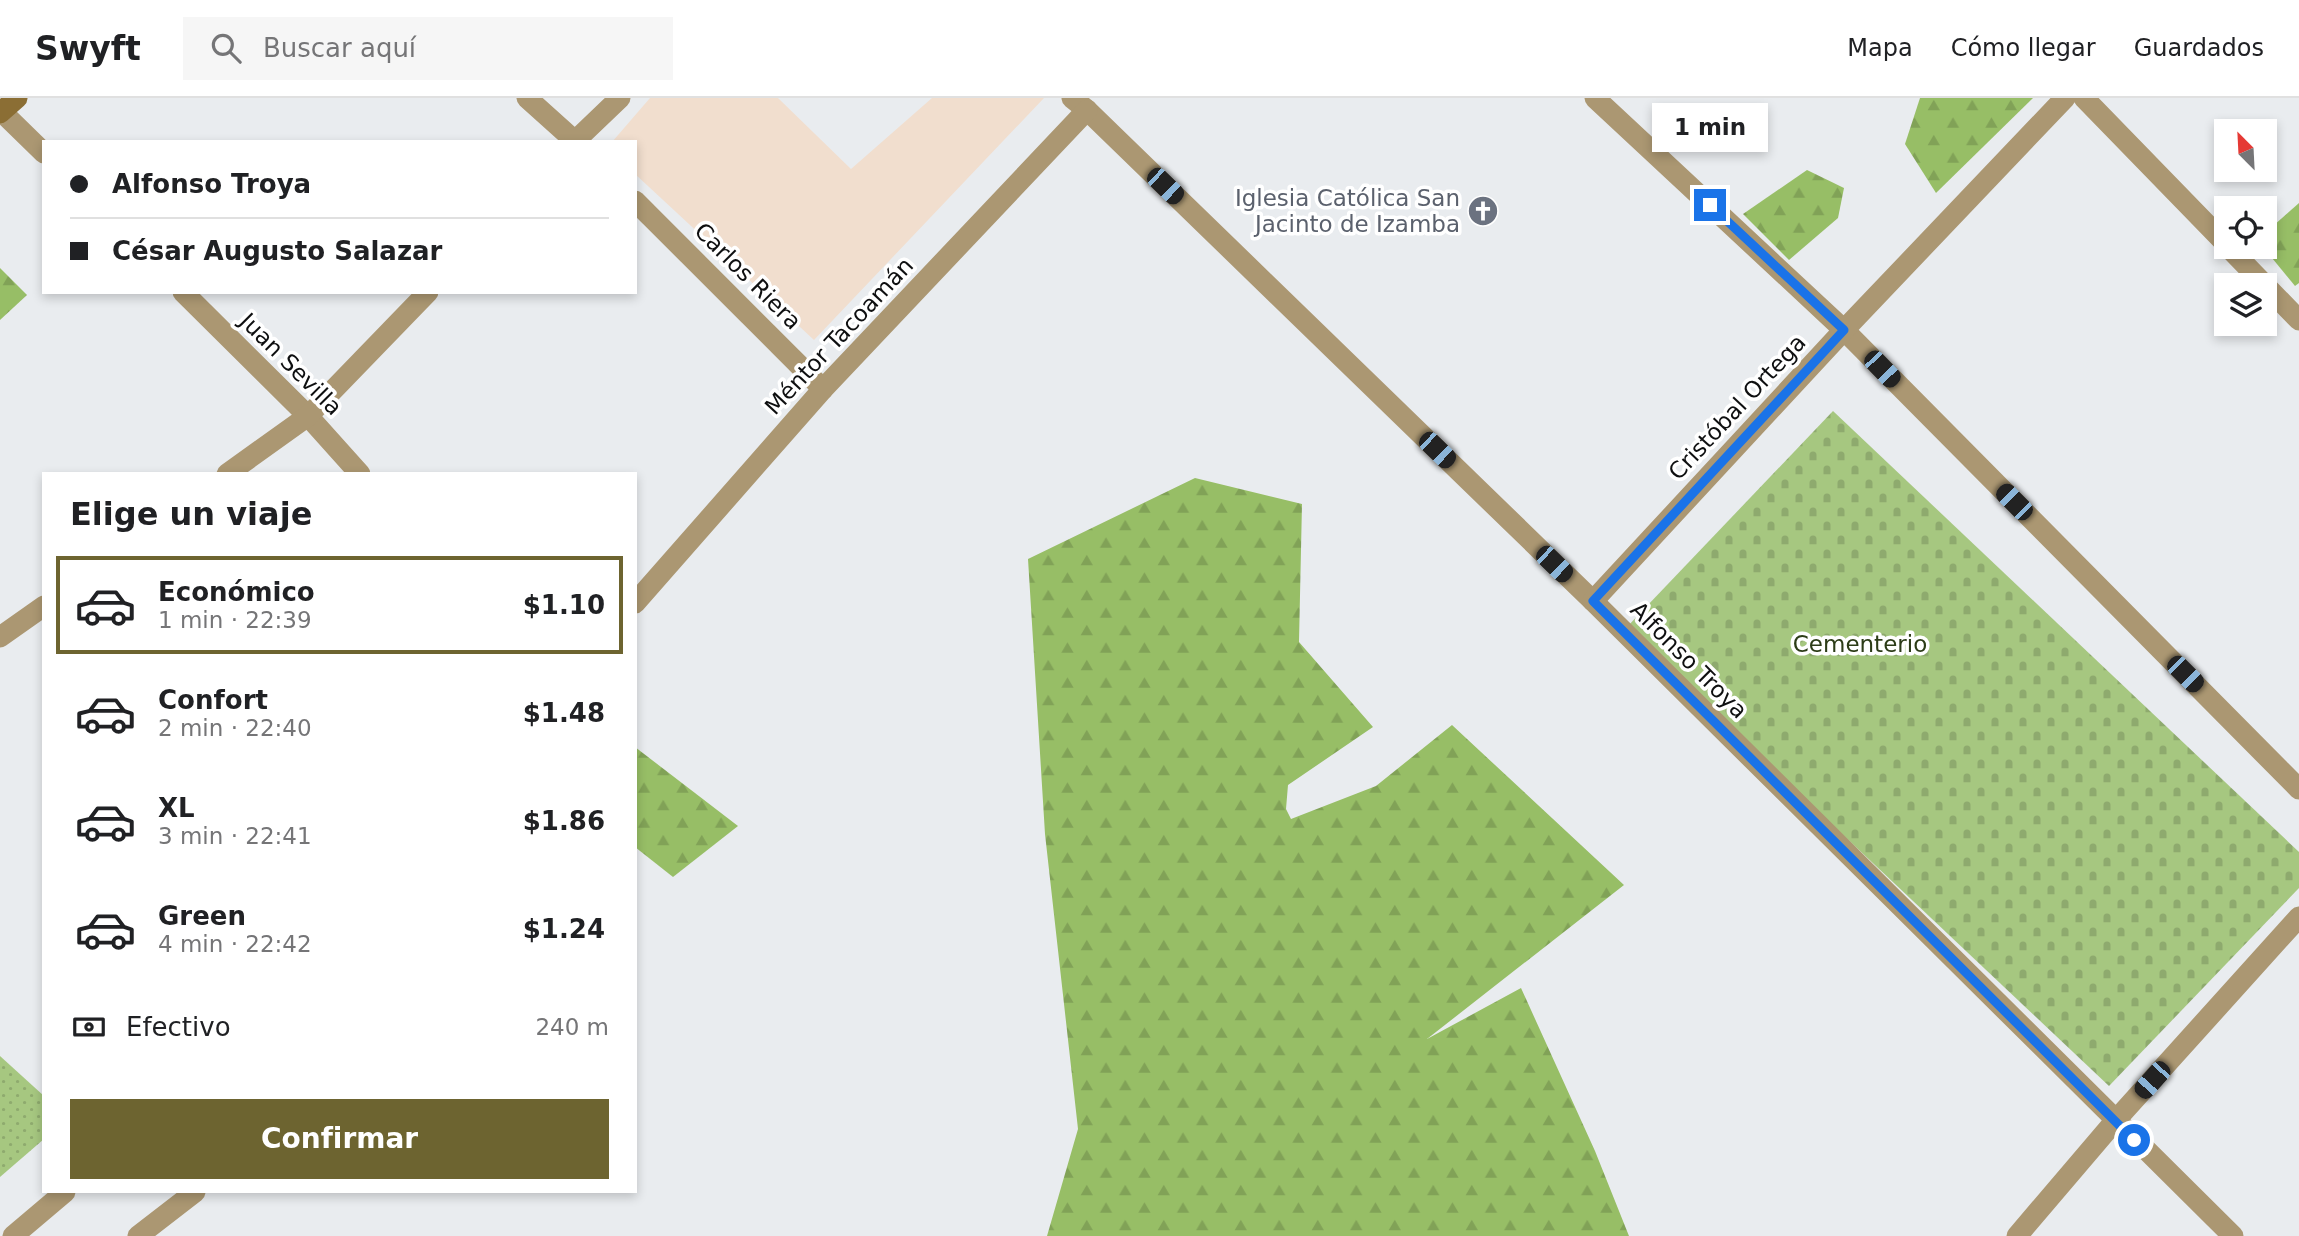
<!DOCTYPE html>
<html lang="es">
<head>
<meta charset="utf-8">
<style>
	body { margin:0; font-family:"DejaVu Sans",sans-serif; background:#f6f6f6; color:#202124; height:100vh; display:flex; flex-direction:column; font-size:26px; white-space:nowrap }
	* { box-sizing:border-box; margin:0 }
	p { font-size:23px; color:#757577 }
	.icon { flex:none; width:38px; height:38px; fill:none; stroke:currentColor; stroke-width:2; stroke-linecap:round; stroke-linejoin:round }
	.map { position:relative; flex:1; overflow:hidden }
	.panel { position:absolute; left:42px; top:374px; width:595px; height:721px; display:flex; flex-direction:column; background:#fff; border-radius:0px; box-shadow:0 4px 10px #0003 }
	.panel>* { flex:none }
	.hud { position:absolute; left:42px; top:42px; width:595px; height:154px; border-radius:0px; box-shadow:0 4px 10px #0003; display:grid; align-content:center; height:154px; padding:0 28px; background:#fff }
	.needle { width:46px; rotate:336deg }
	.controls { position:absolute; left:2214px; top:21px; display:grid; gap:14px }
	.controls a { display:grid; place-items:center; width:63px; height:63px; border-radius:0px; background:#fff; box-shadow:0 4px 10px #0003; font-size:35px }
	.end { position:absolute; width:32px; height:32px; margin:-16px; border:9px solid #1a73e8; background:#fff; box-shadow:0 0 0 4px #fff }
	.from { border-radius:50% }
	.bubble { position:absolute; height:49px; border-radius:0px; background:#fff; box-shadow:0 4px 10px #0003; font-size:23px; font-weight:700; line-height:49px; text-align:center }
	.car { position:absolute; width:21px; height:42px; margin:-21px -10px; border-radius:9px; box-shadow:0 0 5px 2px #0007; background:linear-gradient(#222 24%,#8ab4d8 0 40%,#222 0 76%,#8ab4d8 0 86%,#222 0) }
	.hud b { display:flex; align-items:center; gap:24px; height:66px; font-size:26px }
	.hud b+b { border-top:2px solid #e0e0e0 }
	.hud i { width:18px; height:18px; background:#202124 }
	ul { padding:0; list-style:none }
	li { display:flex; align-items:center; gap:21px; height:98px; margin:0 14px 10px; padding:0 14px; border:4px solid transparent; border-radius:0px }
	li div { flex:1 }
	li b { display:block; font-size:26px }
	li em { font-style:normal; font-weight:700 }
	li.selected { border-color:#6d6430 }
	li>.icon { width:63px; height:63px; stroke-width:1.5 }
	h2 { padding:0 28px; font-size:32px; line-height:84px }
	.pay { display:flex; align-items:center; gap:18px; height:77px; padding:0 28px; font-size:26px }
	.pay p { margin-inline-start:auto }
	.cta { display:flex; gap:14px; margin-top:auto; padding:14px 28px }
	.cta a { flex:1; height:80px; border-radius:0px; background:#6d6430; color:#fff; font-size:28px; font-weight:700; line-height:80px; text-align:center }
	header { display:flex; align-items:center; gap:42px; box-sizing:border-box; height:98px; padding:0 35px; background:#fff; border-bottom:2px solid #e0e0e0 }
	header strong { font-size:33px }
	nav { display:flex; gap:38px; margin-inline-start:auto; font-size:24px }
	.search { width:490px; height:63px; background:#f6f6f6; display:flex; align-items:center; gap:18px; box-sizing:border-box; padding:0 24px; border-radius:0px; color:#757577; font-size:26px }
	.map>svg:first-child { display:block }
	.education { fill:#f1dece }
	.grass { fill:url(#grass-dots) }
	.forest { fill:url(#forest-firs) }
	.cemetery { fill:url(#cemetery-stones) }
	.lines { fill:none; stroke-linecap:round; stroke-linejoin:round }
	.lane { stroke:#ab9772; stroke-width:21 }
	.street { stroke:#ab9772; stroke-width:21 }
	.secondary { stroke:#8b6e34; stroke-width:21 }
	.route { stroke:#1a73e8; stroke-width:9 }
	.labels { text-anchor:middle; stroke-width:7; stroke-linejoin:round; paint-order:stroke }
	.worship-label { font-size:23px; fill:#5b616d; stroke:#fff; text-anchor:end }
	.street-label { font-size:23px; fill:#0e0f10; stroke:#fff }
	.park-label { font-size:23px; fill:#2c3c17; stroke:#fff }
</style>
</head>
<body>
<header>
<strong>Swyft</strong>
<div class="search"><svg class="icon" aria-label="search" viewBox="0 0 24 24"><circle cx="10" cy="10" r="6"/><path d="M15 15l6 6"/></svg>Buscar aquí</div>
<nav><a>Mapa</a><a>Cómo llegar</a><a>Guardados</a></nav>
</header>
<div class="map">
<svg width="2299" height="1138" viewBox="0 0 2299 1138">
	<defs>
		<pattern id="grass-dots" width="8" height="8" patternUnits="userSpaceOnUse" patternTransform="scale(1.75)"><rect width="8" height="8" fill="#a6c780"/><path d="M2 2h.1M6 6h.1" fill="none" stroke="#8eaa6e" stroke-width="1.8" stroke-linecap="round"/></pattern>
		<pattern id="forest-firs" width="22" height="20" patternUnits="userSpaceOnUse" patternTransform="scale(1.75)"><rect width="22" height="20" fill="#97be66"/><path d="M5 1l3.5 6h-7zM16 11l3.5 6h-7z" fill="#81a257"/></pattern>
		<pattern id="cemetery-stones" width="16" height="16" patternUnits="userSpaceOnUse" patternTransform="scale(1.75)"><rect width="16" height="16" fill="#a6c780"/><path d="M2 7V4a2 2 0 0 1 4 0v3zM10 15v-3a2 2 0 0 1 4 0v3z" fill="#8eaa6e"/></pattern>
	</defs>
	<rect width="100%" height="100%" fill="#e9ecef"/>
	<path class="education" d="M650 0H778L851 71 932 0H1044L814 242 635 76V44H612Z"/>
	<path class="grass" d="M0 958 44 998V1041L0 1079Z"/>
	<g class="forest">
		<path d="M1920 0H2033L1936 95 1905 46Z"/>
		<path d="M1807 72 1844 90 1838 120 1789 162 1743 116Z"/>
		<path d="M2299 105V185L2295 188 2263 149 2265 135Z"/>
		<path d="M0 170 27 197 0 222Z"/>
		<path d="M1195 380 1302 406 1299 544 1373 629 1288 687 1286 711 1291 721 1376 688 1452 627 1624 787 1427 941 1521 890 1595 1053 1629 1138H1047L1078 1031 1045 736 1028 461Z"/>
		<path d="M635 649 738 728 673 779 635 749Z"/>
	</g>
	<path class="cemetery" d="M1833 313 2299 754V790L2109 988 1625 531Z"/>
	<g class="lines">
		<path class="lane" d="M138 1138 195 1094"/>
		<g class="street">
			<path d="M527 0 576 44"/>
			<path d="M1072 0 1087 12 1593 503 2233 1138"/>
			<path d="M1595 0 1844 232 2299 691"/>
			<path d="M2084 0 2226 146"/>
			<path d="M0 12 44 55"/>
			<path d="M574 44 620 0"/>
			<path d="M635 103 823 291"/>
			<path d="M2228 149 2299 222"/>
			<path d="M183 194 308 318 360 376"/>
			<path d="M227 376 308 318 428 194"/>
			<path d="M1593 503 1844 232 2065 0"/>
			<path d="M635 505 823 291 1087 12"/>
			<path d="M0 539 44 508"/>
			<path d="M13 1138 65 1094"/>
			<path d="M2017 1138 2115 1023 2299 819"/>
		</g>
		<path class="secondary" d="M0 15 17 0"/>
	</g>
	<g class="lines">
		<path class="route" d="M1710 107 1844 232 1593 503 2134 1042"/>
	</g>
	<defs>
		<g id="church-disc" transform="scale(1.575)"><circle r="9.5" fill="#6b7280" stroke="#fff"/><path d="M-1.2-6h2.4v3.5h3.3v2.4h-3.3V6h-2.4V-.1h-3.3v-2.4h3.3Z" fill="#fff"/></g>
	</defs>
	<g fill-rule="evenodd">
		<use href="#church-disc" x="1483" y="113"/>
	</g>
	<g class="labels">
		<g class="worship-label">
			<text x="1460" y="108">Iglesia Católica San<tspan x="1460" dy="26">Jacinto de Izamba</tspan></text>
		</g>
		<g class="street-label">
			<text transform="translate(748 178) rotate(45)" y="8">Carlos Riera</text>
			<text transform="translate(839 238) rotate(-47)" y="8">Méntor Tacoamán</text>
			<text transform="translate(291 266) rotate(45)" y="8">Juan Sevilla</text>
			<text transform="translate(1737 309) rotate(-47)" y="8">Cristóbal Ortega</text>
			<text transform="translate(1689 562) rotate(45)" y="8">Alfonso Troya</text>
		</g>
		<g class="park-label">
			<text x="1860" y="554">Cementerio</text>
		</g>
	</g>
</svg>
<div class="controls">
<a><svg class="needle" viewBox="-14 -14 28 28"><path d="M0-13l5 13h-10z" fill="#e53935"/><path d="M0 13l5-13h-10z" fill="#757577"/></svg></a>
<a><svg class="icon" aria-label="locate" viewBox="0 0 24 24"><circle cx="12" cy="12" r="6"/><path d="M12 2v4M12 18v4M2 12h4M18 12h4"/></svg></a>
<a><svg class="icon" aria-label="layers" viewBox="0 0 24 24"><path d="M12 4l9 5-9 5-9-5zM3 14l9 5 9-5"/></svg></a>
</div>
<i class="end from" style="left:2134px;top:1042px"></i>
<i class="end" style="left:1710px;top:107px"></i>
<div class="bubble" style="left:1652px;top:5px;width:116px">1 min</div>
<i class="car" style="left:1165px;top:88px;rotate:134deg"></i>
<i class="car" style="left:1882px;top:271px;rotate:136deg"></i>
<i class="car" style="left:1437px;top:352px;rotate:134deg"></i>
<i class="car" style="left:2014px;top:404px;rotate:315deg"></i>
<i class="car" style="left:1554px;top:466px;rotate:134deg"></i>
<i class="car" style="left:2185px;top:576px;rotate:135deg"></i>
<i class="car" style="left:2152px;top:982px;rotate:222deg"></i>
<div class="hud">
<b><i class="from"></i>Alfonso Troya</b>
<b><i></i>César Augusto Salazar</b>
</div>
<section class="panel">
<h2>Elige un viaje</h2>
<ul>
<li class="selected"><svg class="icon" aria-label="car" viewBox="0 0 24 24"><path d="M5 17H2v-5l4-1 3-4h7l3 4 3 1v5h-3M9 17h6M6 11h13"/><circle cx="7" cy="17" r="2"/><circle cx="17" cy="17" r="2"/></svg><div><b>Económico</b><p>1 min · 22:39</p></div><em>$1.10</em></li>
<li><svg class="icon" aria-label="car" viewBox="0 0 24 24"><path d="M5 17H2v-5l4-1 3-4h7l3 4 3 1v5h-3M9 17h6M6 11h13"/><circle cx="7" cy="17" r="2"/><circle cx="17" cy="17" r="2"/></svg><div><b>Confort</b><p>2 min · 22:40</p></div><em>$1.48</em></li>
<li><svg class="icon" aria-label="car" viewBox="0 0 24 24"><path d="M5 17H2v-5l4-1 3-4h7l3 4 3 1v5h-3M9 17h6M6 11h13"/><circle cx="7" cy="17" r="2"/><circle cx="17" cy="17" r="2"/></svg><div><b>XL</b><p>3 min · 22:41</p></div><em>$1.86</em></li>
<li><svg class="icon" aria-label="car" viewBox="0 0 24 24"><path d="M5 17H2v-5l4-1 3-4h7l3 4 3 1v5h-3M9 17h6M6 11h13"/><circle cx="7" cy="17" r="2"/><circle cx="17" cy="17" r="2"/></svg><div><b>Green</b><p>4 min · 22:42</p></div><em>$1.24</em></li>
</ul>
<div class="pay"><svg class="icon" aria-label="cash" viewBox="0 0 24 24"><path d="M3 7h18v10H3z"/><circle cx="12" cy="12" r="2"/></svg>Efectivo<p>240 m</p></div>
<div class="cta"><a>Confirmar</a></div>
</section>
</div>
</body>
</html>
